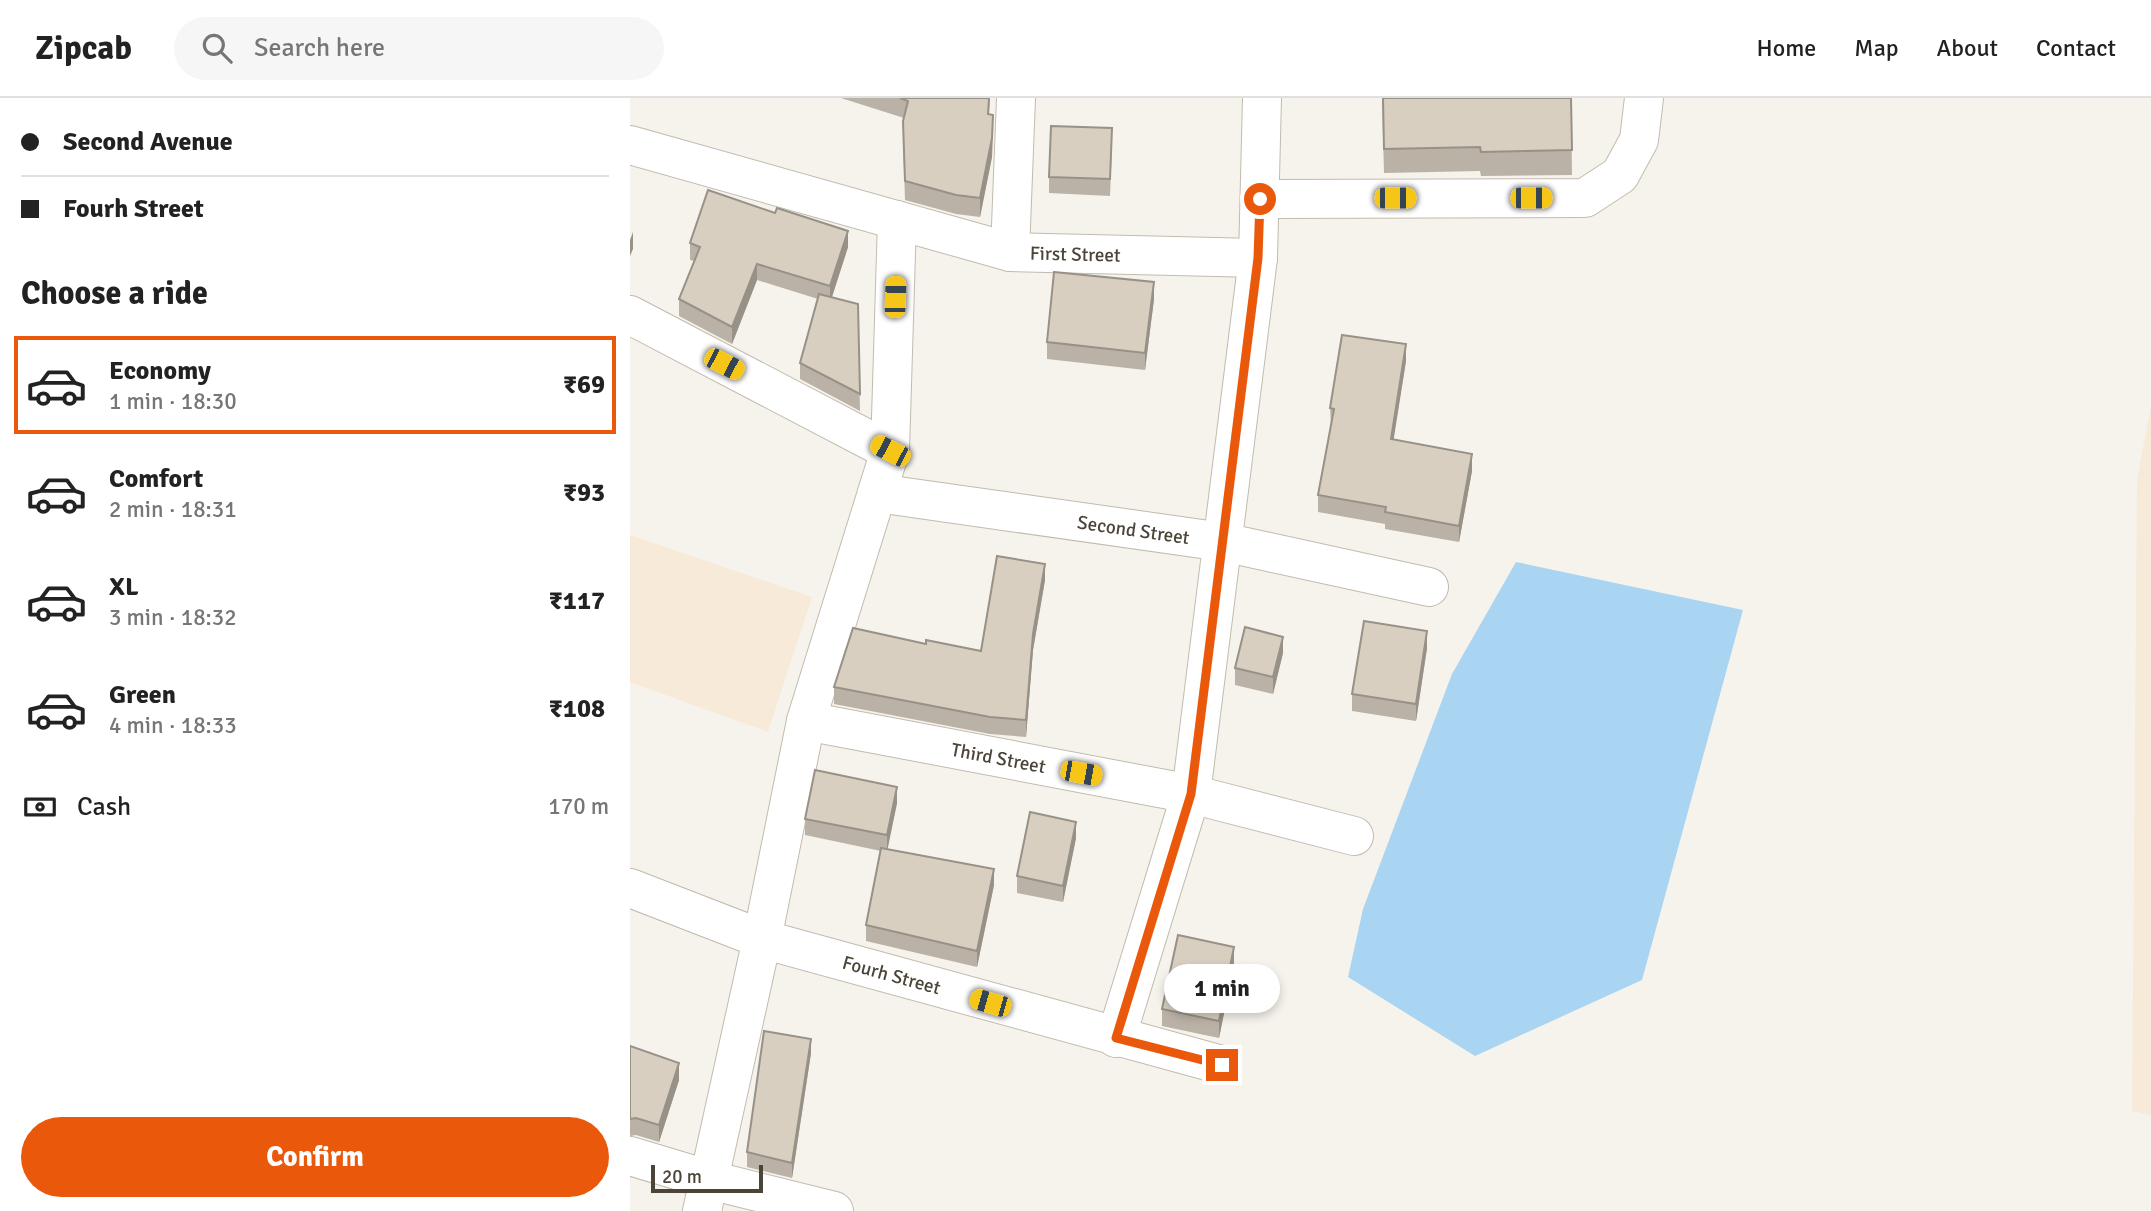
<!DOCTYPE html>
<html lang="en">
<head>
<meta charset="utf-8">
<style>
	body { margin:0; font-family:Signika,sans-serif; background:#f6f6f6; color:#222; height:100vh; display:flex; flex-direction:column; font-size:26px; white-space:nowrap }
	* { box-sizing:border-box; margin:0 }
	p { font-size:23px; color:#767676 }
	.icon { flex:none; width:38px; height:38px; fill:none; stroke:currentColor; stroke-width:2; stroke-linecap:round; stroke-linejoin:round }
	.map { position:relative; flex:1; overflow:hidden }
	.drawer { display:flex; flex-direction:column; background:#fff; width:630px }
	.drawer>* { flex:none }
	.hud { display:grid; align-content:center; height:154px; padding:0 21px; background:#fff }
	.scale { position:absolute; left:21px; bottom:18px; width:112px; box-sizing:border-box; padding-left:7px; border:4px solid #4b4439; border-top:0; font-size:19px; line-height:24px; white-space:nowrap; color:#4b4439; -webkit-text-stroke:5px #fff; paint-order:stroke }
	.end { position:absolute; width:32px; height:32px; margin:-16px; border:9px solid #ea580c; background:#fff; box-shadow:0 0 0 4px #fff }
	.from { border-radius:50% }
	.bubble { position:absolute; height:49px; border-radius:24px; background:#fff; box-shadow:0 4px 10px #0003; font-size:23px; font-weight:700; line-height:49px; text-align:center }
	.car { position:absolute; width:21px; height:42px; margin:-21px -10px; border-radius:9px; box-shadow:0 0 5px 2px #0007; background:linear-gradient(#f5c518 24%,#345 0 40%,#f5c518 0 76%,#345 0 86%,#f5c518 0) }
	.hud b { display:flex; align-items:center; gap:24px; height:66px; font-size:26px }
	.hud b+b { border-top:2px solid #e0e0e0 }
	.hud i { width:18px; height:18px; background:#222 }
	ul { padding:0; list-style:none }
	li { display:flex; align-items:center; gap:21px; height:98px; margin:0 14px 10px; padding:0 7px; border:4px solid transparent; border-radius:0px }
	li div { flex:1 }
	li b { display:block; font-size:26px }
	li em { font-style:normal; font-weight:700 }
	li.active { border-color:#ea580c }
	li>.icon { width:63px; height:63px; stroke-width:1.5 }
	h2 { padding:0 21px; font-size:32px; line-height:84px }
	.pay { display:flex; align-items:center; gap:18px; height:77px; padding:0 21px; font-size:26px }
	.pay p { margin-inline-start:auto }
	.cta { display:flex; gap:14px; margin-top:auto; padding:14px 21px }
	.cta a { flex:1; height:80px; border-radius:42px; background:#ea580c; color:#fff; font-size:28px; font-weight:700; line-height:80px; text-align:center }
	header { display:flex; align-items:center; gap:42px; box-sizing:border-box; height:98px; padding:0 35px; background:#fff; border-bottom:2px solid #e0e0e0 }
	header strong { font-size:33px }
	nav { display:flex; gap:38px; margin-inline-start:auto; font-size:24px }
	.search { width:490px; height:63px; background:#f6f6f6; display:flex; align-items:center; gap:18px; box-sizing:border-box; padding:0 24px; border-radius:38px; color:#767676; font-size:26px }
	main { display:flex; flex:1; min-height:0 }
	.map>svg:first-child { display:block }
	.commercial { fill:#f7ead8 }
	.water { fill:#a9d4f2 }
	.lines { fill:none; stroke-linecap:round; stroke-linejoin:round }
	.minor-casing { stroke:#c2bbae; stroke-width:40 }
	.minor { stroke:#fff; stroke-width:38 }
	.wall { fill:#bab2a6 }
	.shaded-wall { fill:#979187 }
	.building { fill:#d8cfc1; stroke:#979187; stroke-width:2 }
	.route { stroke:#ea580c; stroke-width:9 }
	.labels { text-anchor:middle; stroke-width:7; stroke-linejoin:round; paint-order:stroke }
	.street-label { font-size:19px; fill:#4b4439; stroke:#fff }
</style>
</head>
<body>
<header>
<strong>Zipcab</strong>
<div class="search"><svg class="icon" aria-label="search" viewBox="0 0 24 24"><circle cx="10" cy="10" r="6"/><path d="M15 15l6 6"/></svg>Search here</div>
<nav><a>Home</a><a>Map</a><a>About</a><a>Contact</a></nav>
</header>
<main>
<section class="drawer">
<div class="hud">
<b><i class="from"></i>Second Avenue</b>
<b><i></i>Fourh Street</b>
</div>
<h2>Choose a ride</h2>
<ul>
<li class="active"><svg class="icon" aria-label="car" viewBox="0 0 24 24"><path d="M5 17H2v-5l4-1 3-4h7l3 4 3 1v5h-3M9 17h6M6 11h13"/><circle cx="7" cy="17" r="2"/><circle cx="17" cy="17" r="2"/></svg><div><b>Economy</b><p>1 min · 18:30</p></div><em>₹69</em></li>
<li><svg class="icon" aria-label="car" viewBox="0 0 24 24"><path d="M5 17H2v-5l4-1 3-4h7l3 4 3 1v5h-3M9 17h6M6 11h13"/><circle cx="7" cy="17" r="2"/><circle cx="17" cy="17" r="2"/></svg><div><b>Comfort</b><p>2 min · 18:31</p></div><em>₹93</em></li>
<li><svg class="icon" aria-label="car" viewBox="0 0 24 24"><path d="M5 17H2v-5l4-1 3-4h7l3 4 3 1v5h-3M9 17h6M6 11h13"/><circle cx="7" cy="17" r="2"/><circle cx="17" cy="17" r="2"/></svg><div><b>XL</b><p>3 min · 18:32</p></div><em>₹117</em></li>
<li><svg class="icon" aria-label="car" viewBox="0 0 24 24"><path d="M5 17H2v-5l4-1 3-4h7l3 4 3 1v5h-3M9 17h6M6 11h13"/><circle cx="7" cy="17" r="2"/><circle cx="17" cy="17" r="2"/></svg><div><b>Green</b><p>4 min · 18:33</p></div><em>₹108</em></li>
</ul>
<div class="pay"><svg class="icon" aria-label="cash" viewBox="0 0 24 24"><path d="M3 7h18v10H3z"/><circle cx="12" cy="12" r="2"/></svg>Cash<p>170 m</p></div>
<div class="cta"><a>Confirm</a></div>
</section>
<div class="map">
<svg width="1521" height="1113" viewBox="0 0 1521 1113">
	<rect width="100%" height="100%" fill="#f6f3ec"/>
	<g class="commercial">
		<path d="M1521 308V1017L1502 1013 1507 382Z"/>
		<path d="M0 437 182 499 138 634 0 584Z"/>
	</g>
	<path class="water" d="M886 464 1113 512 1012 882 845 958 718 879 733 811 822 576Z"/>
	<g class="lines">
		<g class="minor-casing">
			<g id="minor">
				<path id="s1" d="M0 47 380 154 628 160"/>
				<path d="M630 101 955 100 990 77 1009 42 1014 0"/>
				<path d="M380 154 386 0"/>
				<path d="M0 217 260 353"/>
				<path id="s2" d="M247 395 593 444 799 489"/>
				<path id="s3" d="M176 623 561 696 724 738"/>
				<path d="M0 790 132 841 176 623 260 353 267 122"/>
				<path d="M486 940 561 696 628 160 632 0"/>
				<path d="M0 1058 80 1082 204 1113"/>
				<path id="s4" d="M72 1113 132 841 592 967"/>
			</g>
		</g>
		<use href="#minor" class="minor"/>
	</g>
	<g class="wall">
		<path d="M211 0H360L359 16 363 36 362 59 350 119 326 116 275 102 273 42 274 20Z"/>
		<path d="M752 0H941L942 77 851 78 850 73 754 75Z"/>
		<path d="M482 47 480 98 419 95V79Z"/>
		<path d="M60 145 218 149 202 199 228 206 230 313 170 281V265L188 201 127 182 102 246 49 218V201L64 163 60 162Z"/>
		<path d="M524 201 515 272 417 261V244Z"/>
		<path d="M776 263 763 342 842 373 829 444 755 431V426L688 414V397L701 327 700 310Z"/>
		<path d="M415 482 403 552 396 639 360 636 204 606V589L296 546 351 553Z"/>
		<path d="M797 550 786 623 722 613V596Z"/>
		<path d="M653 555 643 596 605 587V570Z"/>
		<path d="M267 705 257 751 364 787 347 869 236 843V827L251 753 175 737V721Z"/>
		<path d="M446 740 433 804 387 795V778Z"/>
		<path d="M604 866 589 940 532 928V911Z"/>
		<path d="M0 948 49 982 29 1044 6 1037 0 1038Z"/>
		<path d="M181 955 162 1080 117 1069V1054Z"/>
	</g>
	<g class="shaded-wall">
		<path d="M363 17 362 59 350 119V100Z"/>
		<path d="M218 133V149L200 205V188Z"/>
		<path d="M3 134V151L0 158V142Z"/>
		<path d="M127 166V182L102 246V229Z"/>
		<path d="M524 184V201L515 272V255Z"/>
		<path d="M776 246V263L761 358V341Z"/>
		<path d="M842 356V373L829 444V428Z"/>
		<path d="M415 466V482L403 552 396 639V622L403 536Z"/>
		<path d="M797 533V550L786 623V606Z"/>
		<path d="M653 539V555L643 596V579Z"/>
		<path d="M267 689V705L257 754V737Z"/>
		<path d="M446 724V740L433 804V788Z"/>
		<path d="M364 771V787L347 869V853Z"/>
		<path d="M604 849V866L589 940V923Z"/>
		<path d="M181 941V955L162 1080V1065Z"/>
		<path d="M49 965V982L29 1044V1027Z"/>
	</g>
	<g class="building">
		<path d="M270 0H359L358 16 363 17 362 40 350 100 326 97 275 83 273 23 278 3Z"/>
		<path d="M753 0H941L942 52 851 54 850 49 754 51Z"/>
		<path d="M421 28 482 30 480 81 419 79Z"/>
		<path d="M78 92 145 115 147 110 218 133 200 188 127 166 102 229 49 201 70 149 60 145Z"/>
		<path d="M424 174 524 184 515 255 417 244Z"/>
		<path d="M189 196 228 206 230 296 170 265Z"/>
		<path d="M712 237 776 246 761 341 842 356 829 428 755 414 756 409 688 397 704 311 700 310Z"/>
		<path d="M367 458 415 466 403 536 396 622 360 619 204 589 223 530 296 546V542L351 553Z"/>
		<path d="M734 523 797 533 786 606 722 596Z"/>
		<path d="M615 529 653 539 643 579 605 570Z"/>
		<path d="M185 672 267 689 257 737 175 721Z"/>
		<path d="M400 714 446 724 433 788 387 778Z"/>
		<path d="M251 750 364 771 347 853 236 827Z"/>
		<path d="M548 837 604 849 589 923 532 911Z"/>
		<path d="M134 933 181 941 162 1065 117 1054Z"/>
		<path d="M0 948 49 965 29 1027 6 1020 0 1021Z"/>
	</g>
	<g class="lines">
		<path class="route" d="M592 967 486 940 561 696 628 160 630 101"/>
	</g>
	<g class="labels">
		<g class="street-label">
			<text dy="7" stroke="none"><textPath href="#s1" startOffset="460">First Street</textPath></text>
			<text dy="7" stroke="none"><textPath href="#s2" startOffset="259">Second Street</textPath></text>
			<text dy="7" stroke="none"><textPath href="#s3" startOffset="196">Third Street</textPath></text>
			<text dy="7" stroke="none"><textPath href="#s4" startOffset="413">Fourh Street</textPath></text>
		</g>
	</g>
</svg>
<div class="scale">20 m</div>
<i class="end from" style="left:630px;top:101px"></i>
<i class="end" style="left:592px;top:967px"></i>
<div class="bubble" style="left:534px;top:866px;width:116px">1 min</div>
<i class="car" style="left:765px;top:100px;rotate:90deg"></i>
<i class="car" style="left:901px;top:100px;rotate:90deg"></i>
<i class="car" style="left:265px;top:199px;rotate:2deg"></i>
<i class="car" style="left:94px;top:266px;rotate:117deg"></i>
<i class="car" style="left:260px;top:353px;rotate:297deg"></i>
<i class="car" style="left:451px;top:675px;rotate:100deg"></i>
<i class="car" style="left:360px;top:905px;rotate:286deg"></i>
</div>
</main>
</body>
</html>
